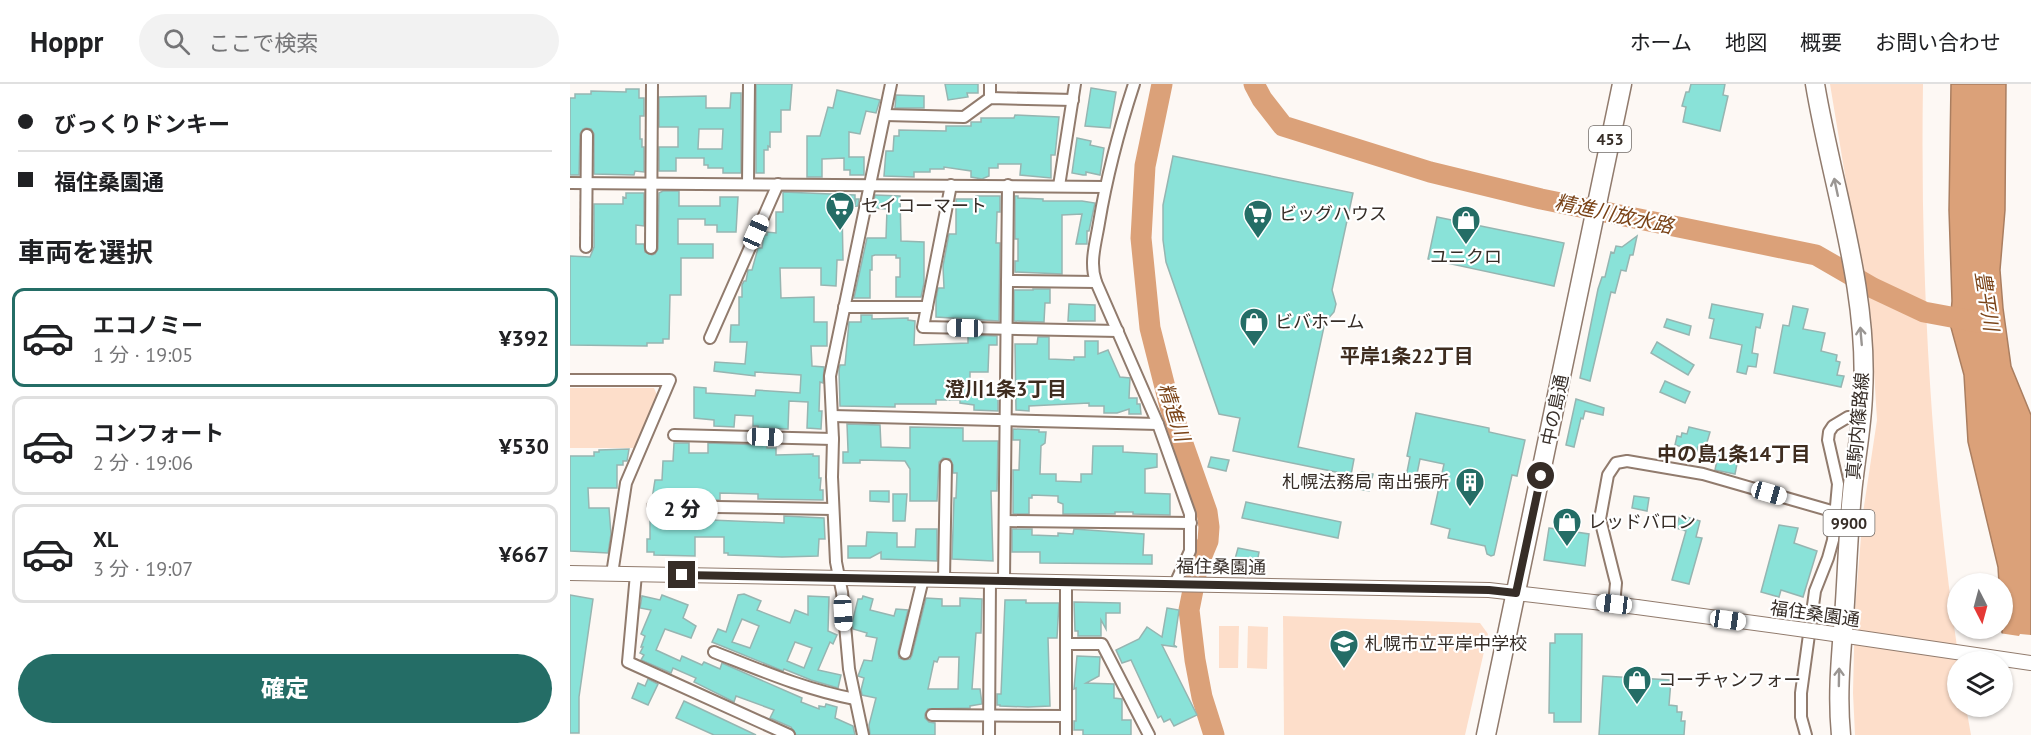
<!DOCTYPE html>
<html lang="ja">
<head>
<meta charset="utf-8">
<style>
	body { margin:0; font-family:"PT Sans","Noto Sans JP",sans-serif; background:#f2f2f2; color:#202124; height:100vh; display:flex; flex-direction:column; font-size:22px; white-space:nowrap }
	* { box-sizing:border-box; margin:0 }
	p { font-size:20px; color:#757577 }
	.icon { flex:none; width:33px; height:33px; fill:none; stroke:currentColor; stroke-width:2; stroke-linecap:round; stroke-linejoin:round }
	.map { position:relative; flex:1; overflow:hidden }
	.side { display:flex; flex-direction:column; background:#fff; width:570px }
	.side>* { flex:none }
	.guide { display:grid; align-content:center; height:132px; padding:0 18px; background:#fff }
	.needle { width:39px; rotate:174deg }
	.controls { position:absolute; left:1377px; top:489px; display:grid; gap:12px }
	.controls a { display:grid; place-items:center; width:66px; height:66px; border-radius:50%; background:#fff; box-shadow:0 2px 4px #0004; font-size:30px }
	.end { position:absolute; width:27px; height:27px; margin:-14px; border:8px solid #362d27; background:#fff; box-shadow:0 0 0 3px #fff }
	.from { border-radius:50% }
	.bubble { position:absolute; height:42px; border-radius:21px; background:#fff; box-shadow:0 2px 4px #0004; font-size:20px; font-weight:800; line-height:42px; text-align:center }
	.car { position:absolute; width:18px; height:36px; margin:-18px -9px; border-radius:8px; box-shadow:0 0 4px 2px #0007; background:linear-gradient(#fff 24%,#345 0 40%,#fff 0 76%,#345 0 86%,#fff 0) }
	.guide b { display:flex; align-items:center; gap:21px; height:57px; font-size:22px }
	.guide b+b { border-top:2px solid #e0e0e0 }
	.guide i { width:15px; height:15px; background:#202124 }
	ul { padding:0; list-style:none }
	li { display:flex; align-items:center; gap:18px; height:99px; margin:0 12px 9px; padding:0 6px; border:3px solid #e0e0e0; border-radius:12px }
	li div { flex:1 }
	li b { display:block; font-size:22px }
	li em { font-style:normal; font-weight:800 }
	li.on { border-color:#246d66 }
	li>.icon { width:54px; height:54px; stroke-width:1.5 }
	h2 { padding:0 18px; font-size:27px; line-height:72px }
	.action { display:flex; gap:12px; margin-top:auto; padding:12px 18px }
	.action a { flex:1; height:69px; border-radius:36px; background:#246d66; color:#fff; font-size:24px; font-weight:800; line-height:69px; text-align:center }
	header { display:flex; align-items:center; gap:36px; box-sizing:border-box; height:84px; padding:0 30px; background:#fff; border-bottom:2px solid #e0e0e0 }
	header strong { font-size:28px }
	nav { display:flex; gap:33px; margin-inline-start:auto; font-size:21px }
	.search { width:420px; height:54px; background:#f2f2f2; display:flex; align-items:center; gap:15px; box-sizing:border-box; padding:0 21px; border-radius:33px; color:#757577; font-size:22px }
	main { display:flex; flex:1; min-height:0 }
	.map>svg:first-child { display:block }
	.green { fill:#fddeca }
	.water { fill:#dba179; stroke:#aa7e60; stroke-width:1.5 }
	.pier { fill:#fdf8f4 }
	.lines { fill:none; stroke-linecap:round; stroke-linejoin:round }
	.river { stroke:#dba179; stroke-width:21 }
	.building { fill:#89e2d8; stroke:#96b5b1; stroke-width:1.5; fill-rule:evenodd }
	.minor-casing { stroke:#917b6d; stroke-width:14 }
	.tertiary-casing { stroke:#917b6d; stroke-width:16 }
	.primary-casing { stroke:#917b6d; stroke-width:21 }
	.trunk-casing { stroke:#917b6d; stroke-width:21 }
	.minor { stroke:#fff; stroke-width:10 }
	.tertiary { stroke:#fff; stroke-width:14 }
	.primary { stroke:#fff; stroke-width:18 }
	.trunk { stroke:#fff; stroke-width:18 }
	.tertiary-bridge-casing { stroke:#917b6d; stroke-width:16; stroke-linecap:butt }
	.tertiary-bridge { stroke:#fff; stroke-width:14 }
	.oneway { stroke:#9a9693 }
	.route { stroke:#362d27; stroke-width:8 }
	.labels { text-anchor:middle; stroke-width:4.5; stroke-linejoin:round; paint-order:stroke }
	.shield { fill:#fff; stroke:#726c68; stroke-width:1.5 }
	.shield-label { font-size:16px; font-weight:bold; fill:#362d27 }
	.poi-label { font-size:18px; fill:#362d27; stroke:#fff; text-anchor:start }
	.street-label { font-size:18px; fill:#362d27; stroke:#fff }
	.water-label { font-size:20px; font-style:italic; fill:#7a4317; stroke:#fff }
	.neighbourhood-label { font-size:20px; font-weight:bold; fill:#3e2c1f; stroke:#fff }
</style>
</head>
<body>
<header>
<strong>Hoppr</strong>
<div class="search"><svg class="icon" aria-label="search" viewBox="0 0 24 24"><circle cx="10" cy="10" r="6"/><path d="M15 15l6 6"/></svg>ここで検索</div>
<nav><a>ホーム</a><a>地図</a><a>概要</a><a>お問い合わせ</a></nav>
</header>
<main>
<section class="side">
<div class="guide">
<b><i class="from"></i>びっくりドンキー</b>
<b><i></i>福住桑園通</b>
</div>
<h2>車両を選択</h2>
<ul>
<li class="on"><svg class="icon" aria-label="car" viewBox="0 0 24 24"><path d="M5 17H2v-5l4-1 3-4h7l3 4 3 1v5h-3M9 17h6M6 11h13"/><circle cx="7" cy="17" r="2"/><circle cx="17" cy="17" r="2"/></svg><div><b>エコノミー</b><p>1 分 · 19:05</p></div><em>¥392</em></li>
<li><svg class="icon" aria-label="car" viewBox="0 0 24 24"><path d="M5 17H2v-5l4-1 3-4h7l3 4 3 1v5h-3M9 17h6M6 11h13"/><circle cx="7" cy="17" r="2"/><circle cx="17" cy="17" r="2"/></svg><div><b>コンフォート</b><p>2 分 · 19:06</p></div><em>¥530</em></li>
<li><svg class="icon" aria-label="car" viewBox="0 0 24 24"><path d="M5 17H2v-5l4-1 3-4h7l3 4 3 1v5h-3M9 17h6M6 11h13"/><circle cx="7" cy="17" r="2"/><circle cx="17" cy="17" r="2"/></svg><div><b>XL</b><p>3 分 · 19:07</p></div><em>¥667</em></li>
</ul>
<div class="action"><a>確定</a></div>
</section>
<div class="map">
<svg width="1461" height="651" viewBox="0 0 1461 651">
	<rect width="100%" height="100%" fill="#fdf8f4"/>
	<g class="green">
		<path d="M1260 0H1353C1350 193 1361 386 1389 577L1388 578V622L1396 623 1401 651H1285L1283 609 1285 525 1293 429 1307 336 1302 255Z"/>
		<path d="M0 304H84L87 311 65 364H0Z"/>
		<path d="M713 532 910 539 918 550 895 651H714Z"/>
		<path d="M649 542H669L668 584H649Z"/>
		<path d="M678 542 698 543 697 585 677 584Z"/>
	</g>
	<path class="water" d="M1381 0H1436L1435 126 1430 186 1433 224 1441 282 1461 331V599L1432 549V500L1429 499 1428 483 1398 358 1394 291 1380 240 1382 217 1379 126Z"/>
	<path class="pier" d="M1429 549 1449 552 1450 550 1461 551V602Z"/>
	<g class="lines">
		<g class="river">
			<path d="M592 0 575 82 571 154 580 244 600 323 637 428 639 443 638 457 628 481 619 526 625 576 632 613 644 651"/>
			<path d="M684 0 692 15 713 42 860 88 971 115 1246 171 1303 204 1354 228 1408 238"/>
		</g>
	</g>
	<g class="building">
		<path d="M186 0H222L220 26H211V48H200V63L198 62V66H194V89H186Z"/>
		<path d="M375 0H408V9H397L398 13 378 16Z"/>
		<path d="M1121 0H1155L1153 11 1158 12 1150 47 1113 38 1116 23 1112 22 1116 8H1119Z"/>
		<path d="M521 4 546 8 540 44 515 42Z"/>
		<path d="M56 5H69V14H74V32H70V55H72V63H74V88L65 87 64 91 24 90V50L21 45 16 44 13 45 10 50 9 91H0V14H5V10H21V7L56 8Z"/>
		<path d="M267 6 310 16 306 29 296 27 290 50 279 48V73H294V91H280V86H274V74L252 75V93H237V52H250L258 23 263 24Z"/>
		<path d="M161 9H171V89H153V84H138V81H134V74H106V87H89V63H108V43H89V13L136 12V24H160ZM129 45H153L152 65H128Z"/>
		<path d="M326 11 354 12V24H325Z"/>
		<path d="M445 31 489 33 485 71H481V94L450 91 451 80H428V84H419V92L412 95 401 93V87L374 83V85H360V88H344V93L314 92 316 67H323L324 52H329V46L376 47V42H401V38H411V34H444Z"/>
		<path d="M507 54 521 57 520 61 534 64 530 91 516 88V91H513L502 89Z"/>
		<path d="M603 72 783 109 762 206 766 220 764 228 755 238 728 363 784 375 781 391 663 367 670 334 649 330 596 178 593 156V121Z"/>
		<path d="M93 107H109V122H150V113H168L166 148H147V141H135V135H108V160H143V174H111V211H100L99 255H93V259H77V262L0 261V172L20 173 24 163V120H53V113L56 114V109H74V142L66 141V160H74L75 168 82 171 85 170 88 165 89 109Z"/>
		<path d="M213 108 285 111V121L286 115H289L288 122 272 123 273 176H267L266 202 251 201V184H210L211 214 244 213V238H257V262H241L242 282 254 283 253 299 250 298 249 327H252L251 345 237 344 238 318 219 317 218 345 188 344V342H183V332L165 331 164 343 144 342V336L124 334V303L136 304V309L185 312 186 306 230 309 231 291 185 288V292L144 287 145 278 175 280 177 258H160L161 241H169V213H172V201L174 197H176L178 186H182L188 164H192L194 151H197V148L206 149V128H213Z"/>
		<path d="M305 111 330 112 331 157 354 158V199L351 213H326V193H330V174H326V171H305L302 172V186H300V214H284L297 154H316L317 125 303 124Z"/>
		<path d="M406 112H430V128H427L426 159H430L429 237 366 233V215L368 204H374L373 182 379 150H386V115H406Z"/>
		<path d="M445 112H448V114L473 115V117H512L525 119 519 147H517V160H506L512 130 492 131V190L445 188V177H448V155H445Z"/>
		<path d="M867 133 994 159 984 202 858 175Z"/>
		<path d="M1067 152 1063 171H1060L1056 187 1051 186 1045 209 1041 208 1020 297 1010 294 1028 205 1032 193H1035L1041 168 1044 169 1046 162 1052 163Z"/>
		<path d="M463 205H480V219H475L474 238 444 237V206H463Z"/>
		<path d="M499 220 525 221V237H498Z"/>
		<path d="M1142 220 1193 230 1190 244 1186 243 1182 269 1188 270 1186 283 1178 282 1176 290 1167 288 1172 261 1140 254 1144 235 1139 234Z"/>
		<path d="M1223 222 1238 225 1233 245 1255 249 1251 267 1267 271 1266 277 1270 278 1267 291 1274 292 1271 303 1204 289 1213 241 1219 242Z"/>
		<path d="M291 231H302V235L338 234V236L345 237 344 261 398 259V251L427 252V261H419L418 288H400V311L428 312V327L404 326V321L390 319V316H366V320H325V323L270 322 269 286 270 281H275L279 238H291Z"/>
		<path d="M1097 235 1121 242 1119 251 1094 243Z"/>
		<path d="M468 253H479V275L504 276V273H515V257H528V270L538 266 550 293 560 294 559 314H567V320H570L571 330H559V325L547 329H534V322H519V319L459 322V327L446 326 445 260H467Z"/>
		<path d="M1087 258 1124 281 1118 291 1081 269Z"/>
		<path d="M1095 297 1120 308 1115 319 1090 308Z"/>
		<path d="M1006 315 1034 324 1033 331 1015 327 1013 335 1011 334 1004 363 996 361Z"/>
		<path d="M846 329 919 344V348L955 356 947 392 942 391 924 471 921 472 917 470 915 462 878 454 880 445 861 440 874 380 850 375 846 395 836 393 840 373 837 372Z"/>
		<path d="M277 340 310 341 311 363 340 364V343L393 344V357H428L427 407H421L423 477 382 475 384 414H386L387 389H383V381L380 375 373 374 369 378 367 417H340V385L335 377 290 376V379H273V368H278V366Z"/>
		<path d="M1119 343 1140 348 1135 365 1128 363 1127 367 1105 361 1107 352 1111 353 1112 349 1117 350Z"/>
		<path d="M443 345 469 346V348H476L475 359 471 362 470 390H486V397L511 398V390H522L523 362H553V368L587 370V383L575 385V409L600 410V431L563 430V428H545V430H493V420L488 418V412L462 411V414H459V430H443V386H449L450 356H443Z"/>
		<path d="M104 359H119V369H138V359L197 361V364H206V371L243 370V372H249V394H251L250 406H253V416L188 415V410L150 409V416L132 415V413L82 415 85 396H92L93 377H103Z"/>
		<path d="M59 365 57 377H53V381H47V404H18L19 424H39L41 450 38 469 0 467V372H24V368H29V366Z"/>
		<path d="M1148 371 1168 375 1165 390 1145 386Z"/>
		<path d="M641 373 659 376 656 387 638 383Z"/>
		<path d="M792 388 803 390 799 407 788 405Z"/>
		<path d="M300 407H319V418L300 417Z"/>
		<path d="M323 410H337L335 437H323Z"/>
		<path d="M1064 412 1079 414 1077 427 1062 424Z"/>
		<path d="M676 418 771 438 768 454 672 434Z"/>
		<path d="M1110 431 1130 437 1126 453 1132 454 1119 500 1102 496 1116 447 1106 444Z"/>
		<path d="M214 432 254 434 255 455H249L248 472 212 473 158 471V469H154V453H125V472L84 471V468H77V455H80V437L117 438V435L214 439Z"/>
		<path d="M1209 441 1228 444 1224 459 1247 467 1233 513 1211 506 1209 513 1191 508Z"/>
		<path d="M979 444 1019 450 1015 482 974 476Z"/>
		<path d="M346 445H367V477L311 475V468L300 474H278V462H296L297 448 327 449V463H345Z"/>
		<path d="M442 445H462V451L488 452V449L503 450 504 445 574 450 573 471H582V480L470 479V468H442Z"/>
		<path d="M668 464 689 468 687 479 665 475Z"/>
		<path d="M174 510 191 517 187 526 220 539 225 526 238 531V512L259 513 258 547 267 551 263 560 260 558 248 586 271 591 268 604 241 596 214 585 213 587 142 558 148 545 156 548 168 511ZM172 535 189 542 180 564 162 558ZM225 558 242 564 234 584 217 577Z"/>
		<path d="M0 511 23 515 9 613V649H0Z"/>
		<path d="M92 511 118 521 113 534 126 542 121 554 95 545 86 566 110 577 112 572 132 581 134 578 150 585 152 579 232 614 231 618 249 625V622L255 623 256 620 267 623 265 634 283 642 285 651H226L221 643 200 634 204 626 166 612 164 618 124 598 126 594 103 584 101 589 71 576 74 571 70 569 73 563H71L75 552 71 550 81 526 70 524 72 512 90 516Z"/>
		<path d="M293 512 303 515 300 526 324 532 326 525 338 526 328 568 329 574 334 576 340 575 342 571 356 514 372 515V522H390V514L412 515 411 549H406L402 605H410L412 620 400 622V624L358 625 355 630V634L359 638 365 639V651H300L299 641 306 614 292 611 291 606 294 594 288 592 294 576 302 577 307 554 296 552 297 549 283 545 282 539 288 515H292ZM369 573H389L388 605H358L364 577 367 578Z"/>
		<path d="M435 516H456V519H489L487 554H478L480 622 458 623 430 622V621H427V610H431Z"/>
		<path d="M504 518 550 519V529H536V545L531 536V552H508V547H505Z"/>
		<path d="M597 524 609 526 604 561 607 563 592 561 627 631 604 642 600 635 594 638 591 632 588 634 561 576 552 579 546 566 569 555 577 543 592 553Z"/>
		<path d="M985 550H1012L1011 638H984V629H979L980 559H985Z"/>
		<path d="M507 572 530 573 529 592 516 599 544 600V614L552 615V636H561V651H513V646H504V637H506V604L504 605Z"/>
		<path d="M1033 592 1101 596 1099 621 1107 622V628H1112L1111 637H1115L1114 651H1029Z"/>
		<path d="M78 595 88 600 78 621 62 614 68 599 75 602Z"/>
		<path d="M114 617 148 633 186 651H144L106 634Z"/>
	</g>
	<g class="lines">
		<g class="minor-casing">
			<g id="minor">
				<path d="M564 0C549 46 537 91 529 139 526 158 519 179 526 198L588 340 620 430V467L605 500"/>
				<path d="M420 14V0"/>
				<path d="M315 31 394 33 420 14 503 16"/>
				<path d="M0 99 535 103"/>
				<path d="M178 100 179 0"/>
				<path d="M381 101 353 243 548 247"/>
				<path d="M489 102 505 0"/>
				<path d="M16 163 17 51"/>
				<path d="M81 164 82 0"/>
				<path d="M437 197 526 198"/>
				<path d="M274 223H357"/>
				<path d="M140 254 208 100"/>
				<path d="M0 296H100L56 399 42 490"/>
				<path d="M262 332 588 340"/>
				<path d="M104 351 263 355"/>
				<path d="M83 422 263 425"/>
				<path d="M435 437 621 439"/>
				<path d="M66 490 58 578 219 651"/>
				<path d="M374 495 376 381"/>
				<path d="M434 496 438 101"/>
				<path d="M1044 521 1046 499 1030 435 1038 391 1046 379 1057 377 1133 390 1265 428"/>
				<path d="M496 560H532L579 651"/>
				<path d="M144 568C190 586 236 606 285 615"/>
				<path d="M335 569 353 495"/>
				<path d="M362 631 496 632"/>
				<path d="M293 651 279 585 272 508 266 478 262 393 263 355 260 292 321 0"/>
				<path d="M419 651 420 496"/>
				<path d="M496 651V498"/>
				<path d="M1236 651 1231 633V609L1245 507 1258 474 1263 456 1268 400 1258 356 1259 348 1263 342 1278 333 1291 334"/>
			</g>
		</g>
		<g class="tertiary-casing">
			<g id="tertiary">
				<path d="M0 489 919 506 1067 523"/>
				<path d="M1250 548 1461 579"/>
			</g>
		</g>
		<g class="primary-casing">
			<path id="primary" d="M1245 0C1262 102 1299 206 1293 310 1292 344 1285 377 1282 410 1278 451 1277 492 1274 533 1271 572 1267 611 1271 651"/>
		</g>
		<g class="trunk-casing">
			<path id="trunk" d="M916 651 1052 0"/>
		</g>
		<use href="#minor" class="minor"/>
		<use href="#tertiary" class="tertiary"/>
		<use href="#primary" class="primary"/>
		<use href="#trunk" class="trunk"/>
		<g class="tertiary-bridge-casing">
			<path id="tertiary-bridge" d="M1067 523 1250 548"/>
		</g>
		<use href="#tertiary-bridge" class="tertiary-bridge"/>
	</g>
	<defs><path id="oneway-shaft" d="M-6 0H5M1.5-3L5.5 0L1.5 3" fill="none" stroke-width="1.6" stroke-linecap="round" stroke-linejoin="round" transform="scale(1.5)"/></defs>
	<g class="oneway">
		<use href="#oneway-shaft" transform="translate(1266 103) rotate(-102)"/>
		<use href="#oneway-shaft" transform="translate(1291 252) rotate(-95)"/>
		<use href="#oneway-shaft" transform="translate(1269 593) rotate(-89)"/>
	</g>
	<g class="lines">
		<path class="route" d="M112 491 919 506 946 509 971 392"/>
	</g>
	<defs>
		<g id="supermarket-pin" transform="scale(1.5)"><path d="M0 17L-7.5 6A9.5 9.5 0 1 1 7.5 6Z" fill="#246d66" stroke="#fff"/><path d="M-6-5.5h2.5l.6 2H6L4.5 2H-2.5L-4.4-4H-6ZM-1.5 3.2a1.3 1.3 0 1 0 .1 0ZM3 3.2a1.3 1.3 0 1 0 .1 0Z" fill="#fff"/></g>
		<g id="shop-pin" transform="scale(1.5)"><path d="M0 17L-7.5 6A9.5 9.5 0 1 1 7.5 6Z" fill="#246d66" stroke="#fff"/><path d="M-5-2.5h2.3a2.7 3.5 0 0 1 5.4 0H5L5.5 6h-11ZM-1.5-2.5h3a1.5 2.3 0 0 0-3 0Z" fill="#fff"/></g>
		<g id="building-pin" transform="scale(1.5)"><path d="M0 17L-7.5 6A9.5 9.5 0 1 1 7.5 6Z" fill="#246d66" stroke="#fff"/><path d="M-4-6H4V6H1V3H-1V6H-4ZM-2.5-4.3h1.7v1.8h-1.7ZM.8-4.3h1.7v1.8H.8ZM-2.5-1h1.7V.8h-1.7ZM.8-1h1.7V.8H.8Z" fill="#fff"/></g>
		<g id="school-pin" transform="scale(1.5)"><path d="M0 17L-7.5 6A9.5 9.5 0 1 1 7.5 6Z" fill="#246d66" stroke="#fff"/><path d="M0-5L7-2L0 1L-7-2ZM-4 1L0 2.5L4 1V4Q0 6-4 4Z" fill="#fff"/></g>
	</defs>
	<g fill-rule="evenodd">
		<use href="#supermarket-pin" x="270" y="122"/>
		<use href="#supermarket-pin" x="688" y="130"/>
		<use href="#shop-pin" x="896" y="136"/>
		<use href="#shop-pin" x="684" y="238"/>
		<use href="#building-pin" x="900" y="398"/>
		<use href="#shop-pin" x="997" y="438"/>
		<use href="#school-pin" x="774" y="560"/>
		<use href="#shop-pin" x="1067" y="596"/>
	</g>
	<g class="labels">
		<g class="shield">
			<rect x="1019" y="42" width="42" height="26" rx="4.5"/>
			<rect x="1253.5" y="426" width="51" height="26" rx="4.5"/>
		</g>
		<g class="shield-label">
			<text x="1040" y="61">453</text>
			<text x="1279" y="445">9900</text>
		</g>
		<g class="poi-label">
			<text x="291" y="128">セイコーマート</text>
			<text x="709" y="136">ビッグハウス</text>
			<text x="896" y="179" text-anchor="middle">ユニクロ</text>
			<text x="705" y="244">ビバホーム</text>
			<text x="879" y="404" text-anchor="end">札幌法務局 南出張所</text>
			<text x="1018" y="444">レッドバロン</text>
			<text x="795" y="566">札幌市立平岸中学校</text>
			<text x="1088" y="602">コーチャンフォー</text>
		</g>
		<g class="street-label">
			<text transform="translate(985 326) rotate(-78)" y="6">中の島通</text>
			<text transform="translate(1288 342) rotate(-85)" y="6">真駒内篠路線</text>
			<text transform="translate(651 483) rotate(1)" y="6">福住桑園通</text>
			<text transform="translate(1245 530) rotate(8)" y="6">福住桑園通</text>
		</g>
		<g class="water-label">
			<text transform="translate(1044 130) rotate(12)" y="7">精進川放水路</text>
			<text transform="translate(1417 217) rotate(81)" y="7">豊平川</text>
			<text transform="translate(604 328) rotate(72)" y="7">精進川</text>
		</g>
		<g class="neighbourhood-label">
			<text x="837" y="279">平岸1条22丁目</text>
			<text x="436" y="312">澄川1条3丁目</text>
			<text x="1164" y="377">中の島1条14丁目</text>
		</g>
	</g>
</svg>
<div class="controls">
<a><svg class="needle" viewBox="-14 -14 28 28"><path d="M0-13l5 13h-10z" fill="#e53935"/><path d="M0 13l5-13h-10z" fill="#757577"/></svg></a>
<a><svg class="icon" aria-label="layers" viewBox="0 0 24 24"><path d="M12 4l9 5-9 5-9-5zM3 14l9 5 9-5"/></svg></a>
</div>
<i class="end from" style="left:971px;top:392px"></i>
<i class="end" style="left:112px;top:491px"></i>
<div class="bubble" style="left:76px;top:404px;width:72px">2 分</div>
<i class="car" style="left:186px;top:148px;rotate:24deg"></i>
<i class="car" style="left:395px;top:244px;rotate:271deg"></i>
<i class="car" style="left:195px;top:353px;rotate:92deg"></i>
<i class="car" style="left:1199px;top:409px;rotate:106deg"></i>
<i class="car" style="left:1044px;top:520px;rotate:277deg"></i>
<i class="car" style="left:273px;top:529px;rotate:177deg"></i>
<i class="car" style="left:1158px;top:536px;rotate:98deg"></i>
</div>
</main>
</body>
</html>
